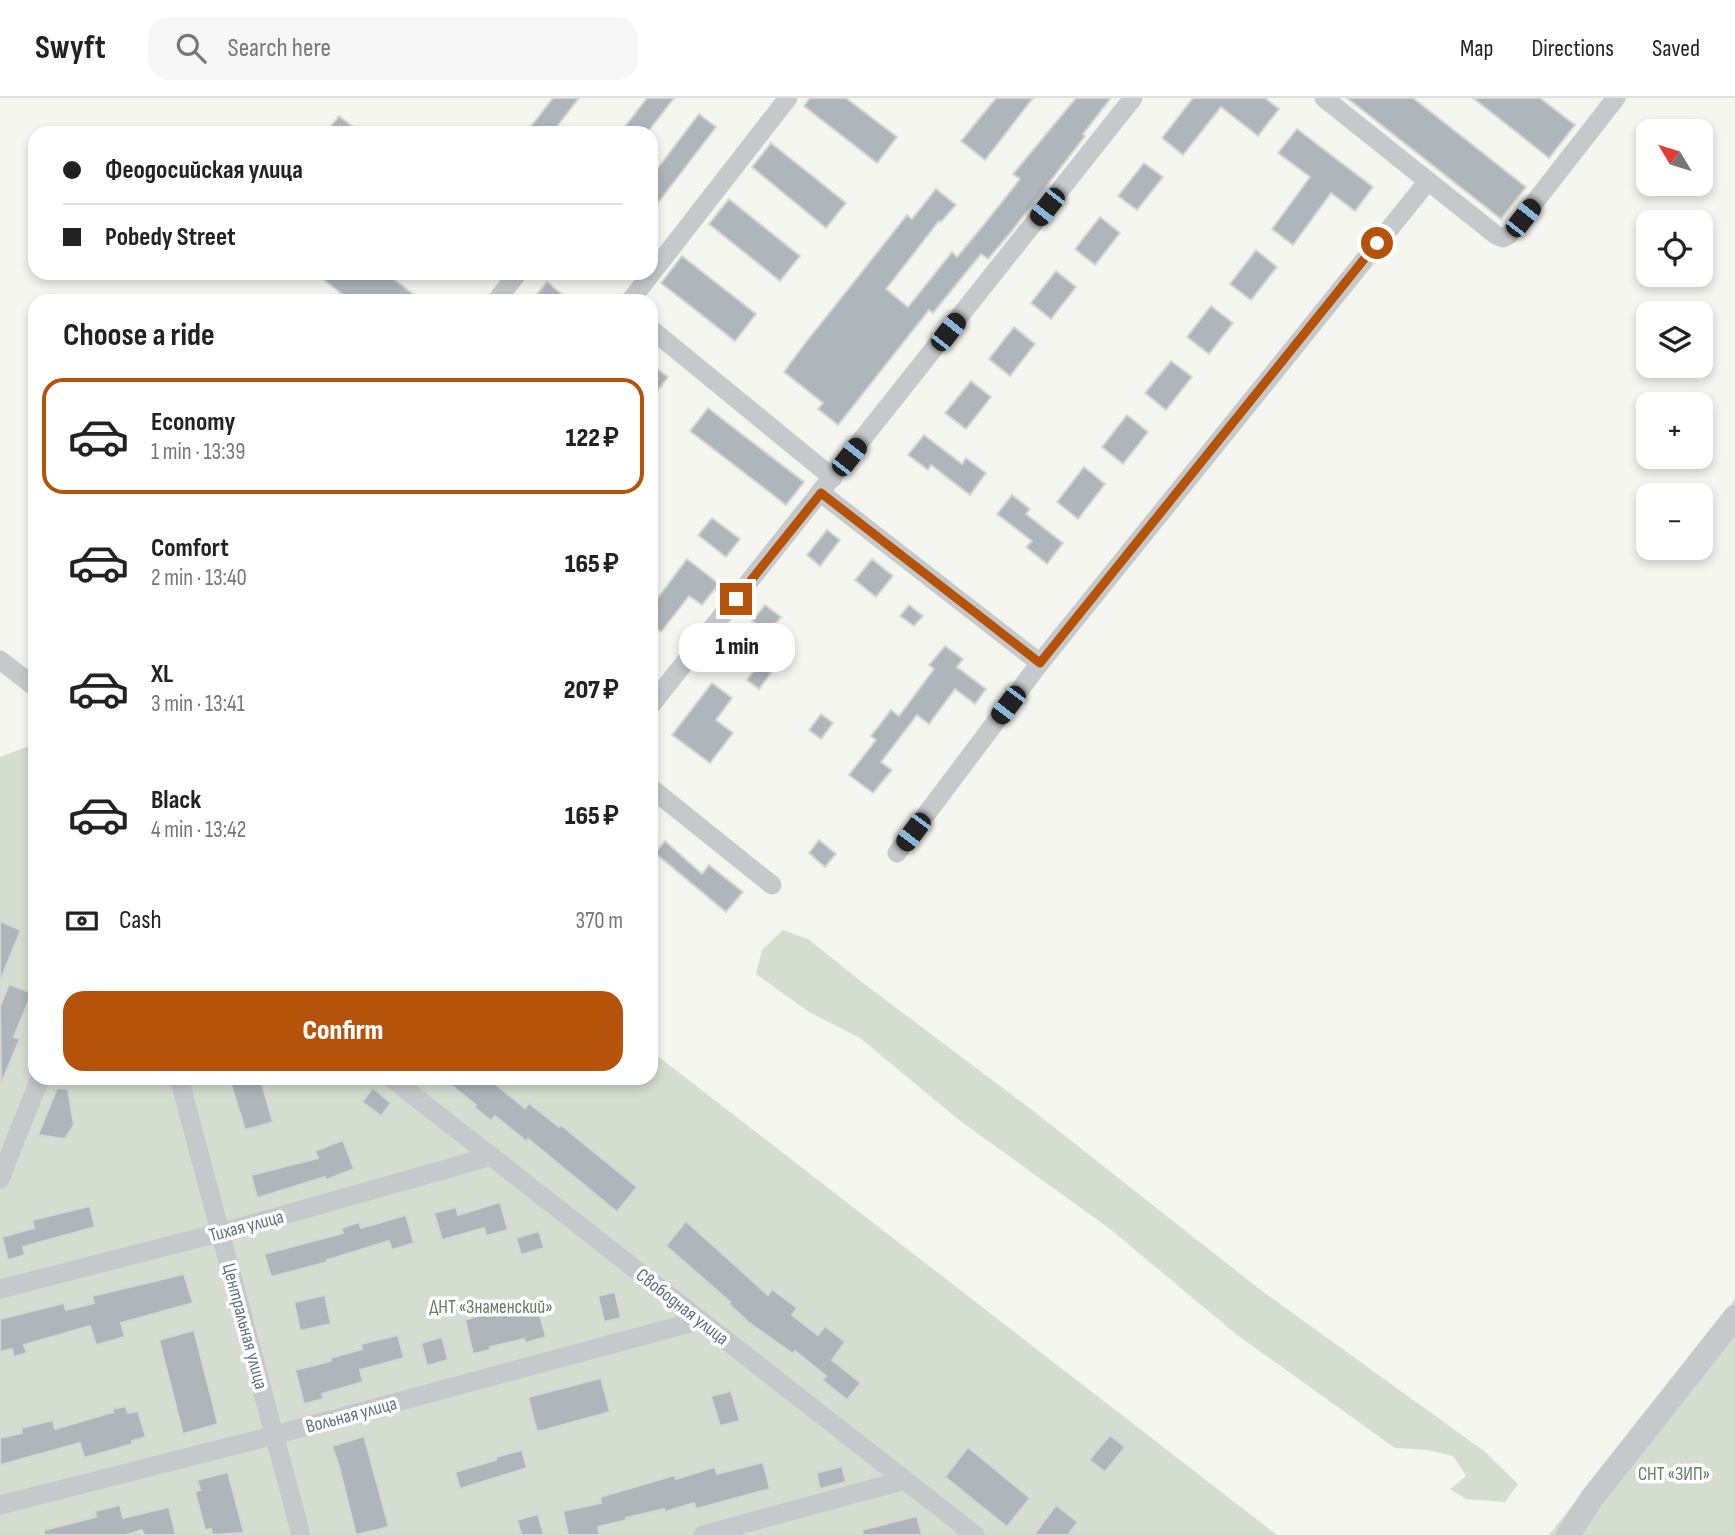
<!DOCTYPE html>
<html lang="en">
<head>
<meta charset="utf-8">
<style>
	body { margin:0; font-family:"Sofia Sans Condensed",sans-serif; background:#f6f6f6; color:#222; height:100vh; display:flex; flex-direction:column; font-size:26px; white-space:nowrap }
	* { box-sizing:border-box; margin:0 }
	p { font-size:23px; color:#767676 }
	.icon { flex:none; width:38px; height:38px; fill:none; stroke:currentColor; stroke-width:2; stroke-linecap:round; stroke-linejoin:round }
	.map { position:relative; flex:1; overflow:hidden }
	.side { position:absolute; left:28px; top:196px; width:630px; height:791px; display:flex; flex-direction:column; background:#fff; border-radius:21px; box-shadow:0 4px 10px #0003 }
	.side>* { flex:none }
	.guide { position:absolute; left:28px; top:28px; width:630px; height:154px; border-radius:21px; box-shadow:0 4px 10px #0003; display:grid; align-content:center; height:154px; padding:0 35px; background:#fff }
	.needle { width:46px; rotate:308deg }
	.fabs { position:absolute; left:1636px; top:21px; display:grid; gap:14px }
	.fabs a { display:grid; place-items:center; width:77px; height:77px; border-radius:14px; background:#fff; box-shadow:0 4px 10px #0003; font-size:35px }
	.end { position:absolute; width:32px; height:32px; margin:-16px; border:9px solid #b45309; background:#fff; box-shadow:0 0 0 4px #fff }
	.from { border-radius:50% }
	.bubble { position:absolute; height:49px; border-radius:21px; background:#fff; box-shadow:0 4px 10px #0003; font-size:23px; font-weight:800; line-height:49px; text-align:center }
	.car { position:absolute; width:21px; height:42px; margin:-21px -10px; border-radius:9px; box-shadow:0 0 5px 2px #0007; background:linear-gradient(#222 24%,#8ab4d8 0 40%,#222 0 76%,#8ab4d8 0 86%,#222 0) }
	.guide b { display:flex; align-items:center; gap:24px; height:66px; font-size:26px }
	.guide b+b { border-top:2px solid #e0e0e0 }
	.guide i { width:18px; height:18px; background:#222 }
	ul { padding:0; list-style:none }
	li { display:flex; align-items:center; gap:21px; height:116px; margin:0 14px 10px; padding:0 21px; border:4px solid transparent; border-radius:21px }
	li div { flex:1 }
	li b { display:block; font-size:26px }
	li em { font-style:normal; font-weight:800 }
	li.current { border-color:#b45309 }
	li>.icon { width:63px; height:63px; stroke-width:1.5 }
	h2 { padding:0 35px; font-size:32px; line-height:84px }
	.pay { display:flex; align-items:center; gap:18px; height:77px; padding:0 35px; font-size:26px }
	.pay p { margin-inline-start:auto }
	.action { display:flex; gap:14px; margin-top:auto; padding:14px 35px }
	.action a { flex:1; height:80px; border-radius:21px; background:#b45309; color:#fff; font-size:28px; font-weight:800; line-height:80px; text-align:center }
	header { display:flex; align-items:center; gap:42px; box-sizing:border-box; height:98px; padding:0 35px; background:#fff; border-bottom:2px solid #e0e0e0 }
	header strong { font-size:33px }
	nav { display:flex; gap:38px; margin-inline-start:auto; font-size:24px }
	.search { width:490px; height:63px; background:#f6f6f6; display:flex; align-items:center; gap:18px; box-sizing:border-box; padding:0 24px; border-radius:21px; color:#767676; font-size:26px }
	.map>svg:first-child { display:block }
	.green { fill:#d5ddd1 }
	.building { fill:#aeb6bb; stroke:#d6d6d3; stroke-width:2 }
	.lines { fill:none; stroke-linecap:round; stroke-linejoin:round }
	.minor { stroke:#c6c9cc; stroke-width:19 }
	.tertiary { stroke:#c6c9cc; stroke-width:24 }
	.route { stroke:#b45309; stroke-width:9 }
	.labels { text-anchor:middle; stroke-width:7; stroke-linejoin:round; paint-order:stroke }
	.street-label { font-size:19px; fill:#617384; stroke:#fff }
	.park-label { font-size:19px; fill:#657b60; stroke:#fff }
</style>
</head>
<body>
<header>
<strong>Swyft</strong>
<div class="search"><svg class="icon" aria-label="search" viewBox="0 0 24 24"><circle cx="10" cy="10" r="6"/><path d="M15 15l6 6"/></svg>Search here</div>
<nav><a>Map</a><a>Directions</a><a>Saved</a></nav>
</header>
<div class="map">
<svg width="1735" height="1437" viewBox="0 0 1735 1437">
	<rect width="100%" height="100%" fill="#f5f5f0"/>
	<g class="green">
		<path d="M35 646V980H651V953L1277 1437H0V659Z"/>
		<path d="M783 832 808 841 863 885 1036 1015 1258 1190 1484 1353 1518 1386 1505 1404 1466 1401 1450 1391 1466 1378 1453 1358 1427 1352 1395 1350 1237 1237 1110 1131 959 1022 860 940 809 914 756 876 762 852Z"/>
		<path d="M1735 1201V1437H1549Z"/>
	</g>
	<g class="building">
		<path d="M553 0H579L552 35H526Z"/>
		<path d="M647 0H674L647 35H620Z"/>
		<path d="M810 0H846L897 39 877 65 804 8Z"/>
		<path d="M996 0H1033L985 62 961 43Z"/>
		<path d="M1076 0H1111L1083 36 1085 38 1011 134 988 161 981 156 933 215 929 212 838 327 818 311 823 305 784 274 803 248 907 117 912 121 936 91 956 107 941 124 939 123 886 191 908 209 952 154 957 159 982 129 1020 81 1013 76Z"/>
		<path d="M1193 0H1265L1279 11 1258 38 1221 9 1183 57 1162 40Z"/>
		<path d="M1347 0H1413L1526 89 1501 121Z"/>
		<path d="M1473 0H1540L1575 27 1549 60Z"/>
		<path d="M699 16 716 29 651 114V79Z"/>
		<path d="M339 18 361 35H326Z"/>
		<path d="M1297 31 1373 89 1355 113 1331 95 1293 147 1272 131 1310 79 1278 55Z"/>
		<path d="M771 45 846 105 826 130 752 69Z"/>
		<path d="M1144 65 1163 79 1137 112 1118 98Z"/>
		<path d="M729 101 800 158 780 183 709 126Z"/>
		<path d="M1100 119 1120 135 1095 167 1075 151Z"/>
		<path d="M1256 152 1277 169 1251 202 1230 186Z"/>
		<path d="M682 158 756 216 735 243 661 185Z"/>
		<path d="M1056 173 1076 189 1051 221 1031 205Z"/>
		<path d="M315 175H386L422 203H351Z"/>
		<path d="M547 184 570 203H531Z"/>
		<path d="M1211 208 1233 225 1209 256 1187 239Z"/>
		<path d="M1014 229 1035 246 1010 278 989 261Z"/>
		<path d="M1171 263 1192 279 1166 312 1145 295Z"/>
		<path d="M651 266 668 279 651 301Z"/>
		<path d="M971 283 991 299 966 331 945 315Z"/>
		<path d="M708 310 804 384 786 407 690 333Z"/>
		<path d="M1127 317 1148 334 1123 366 1102 349Z"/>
		<path d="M924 337 962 366 966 360 986 375 970 397 931 367 928 372 908 357Z"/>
		<path d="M1084 369 1105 386 1078 421 1057 404Z"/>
		<path d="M1012 397 1030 411 1026 416 1063 445 1047 466 1026 449 1032 443 997 416Z"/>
		<path d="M712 420 740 441 726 459 698 437Z"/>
		<path d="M827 432 840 442 820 468 807 457Z"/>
		<path d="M687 461 719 486 702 507 689 498 661 534 651 527V496L657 501Z"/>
		<path d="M872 461 893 478 876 499 855 482Z"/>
		<path d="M765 507 781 519 768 535 752 523Z"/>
		<path d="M909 507 923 518 914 528 900 518Z"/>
		<path d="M945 548 963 561 957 569 986 591 975 606 955 591 929 626 917 617 881 664 892 672 873 695 849 677 876 642 871 638 891 612 899 618 934 571 929 567Z"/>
		<path d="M759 566 771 575 759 591 747 582Z"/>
		<path d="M712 585 732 600 716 622 733 635 710 665 672 637Z"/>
		<path d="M821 616 833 625 821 641 809 632Z"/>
		<path d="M819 742 836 756 825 769 809 755Z"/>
		<path d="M665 743 702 776 709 767 743 794 726 814 655 755Z"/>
		<path d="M0 823 21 832 1 881H0Z"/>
		<path d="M9 886 32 895 14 939 20 941 1 986 0 908Z"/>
		<path d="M229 980H260L273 1024 245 1032Z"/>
		<path d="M442 980H488L525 1010 529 1005 559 1029 561 1027 637 1089 617 1114 528 1041 527 1044 495 1018 491 1023 474 1009 476 1007Z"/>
		<path d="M57 990 68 991 74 1027 65 1041 38 1037Z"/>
		<path d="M373 990 391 1005 381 1018 362 1004Z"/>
		<path d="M343 1042 354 1071 326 1082 325 1079 257 1100 251 1077 318 1060 315 1053Z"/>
		<path d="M500 1104 508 1132 486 1138 484 1130 442 1142 434 1115 456 1109 458 1117Z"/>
		<path d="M90 1108 95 1129 23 1149 25 1157 8 1162 2 1139 34 1130 32 1122Z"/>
		<path d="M406 1117 414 1145 392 1152 389 1143 327 1162 328 1164 271 1179 264 1156 343 1135 341 1130 359 1124 361 1130Z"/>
		<path d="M686 1123 768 1197 772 1191 797 1210 792 1217 818 1237 825 1228 845 1244 832 1262 861 1285 847 1302 822 1282 826 1278 795 1253 793 1256 748 1224 729 1206 730 1204 666 1148Z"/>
		<path d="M539 1133 544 1150 521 1157 516 1140Z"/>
		<path d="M184 1176 193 1205 121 1225 125 1239 96 1247 90 1228 24 1247 27 1255 14 1259 12 1251 0 1254V1221L64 1205 66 1212 94 1205 92 1198Z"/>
		<path d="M615 1194 621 1220 604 1224 598 1198Z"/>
		<path d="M325 1197 331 1226 300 1233 294 1204Z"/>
		<path d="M535 1199 546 1239 525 1245 524 1241 490 1249V1252L473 1256 465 1222Z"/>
		<path d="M194 1232 218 1326 183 1336 159 1242Z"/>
		<path d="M398 1237 404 1260 360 1272 363 1284 322 1296 323 1301 304 1306 295 1272 331 1263 330 1260 362 1251 361 1246Z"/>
		<path d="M442 1239 448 1262 427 1268 421 1245Z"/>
		<path d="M601 1280 610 1314 537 1334 528 1299Z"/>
		<path d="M731 1293 740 1323 720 1328 711 1298Z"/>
		<path d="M126 1308 128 1315 138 1313 146 1339 132 1343 133 1346 84 1360 80 1345 0 1367V1340L22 1335 21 1330 53 1322 55 1331 113 1314 112 1311Z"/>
		<path d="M1110 1337 1125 1349 1105 1374 1089 1362Z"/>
		<path d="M364 1338 389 1429 356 1437 340 1372 332 1348Z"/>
		<path d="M968 1349 1030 1400 1007 1429 945 1379Z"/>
		<path d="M522 1352 527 1370 460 1391 455 1374 496 1362V1359Z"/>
		<path d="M763 1364 770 1391 696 1411 694 1405 665 1414 664 1411 626 1420 627 1422 598 1429 600 1437H568L563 1413 601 1405 600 1399 675 1377 676 1381 715 1369 717 1376Z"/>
		<path d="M842 1368 846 1384 820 1391 816 1375Z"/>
		<path d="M228 1374 244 1435 212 1437 211 1431 205 1432 195 1394 200 1392 197 1382Z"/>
		<path d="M120 1407 123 1420 169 1409 176 1437H144L142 1432 126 1437H44V1432L96 1419 95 1413Z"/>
		<path d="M1056 1407 1078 1424 1068 1437H1034Z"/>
		<path d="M538 1416 544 1437H521L517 1422Z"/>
		<path d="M917 1418 922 1437H863L862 1432Z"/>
	</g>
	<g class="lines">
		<g class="minor">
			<path d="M1324 0 1428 83"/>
			<path d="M496 203 518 175"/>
			<path d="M630 203 788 0"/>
			<path d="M651 231 833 380"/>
			<path d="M821 395 1040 565"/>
			<path d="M0 562 35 589"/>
			<path d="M651 607 1133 0"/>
			<path d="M651 690 772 787"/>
			<path d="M897 755 1040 565 1428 83 1496 137 1503 140 1509 137 1616 0"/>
			<path d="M179 980 301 1437"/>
			<path d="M391 980 975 1437"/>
			<path d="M0 1081 40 980"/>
			<path d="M0 1191 234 1131 492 1058"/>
			<path d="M0 1407 256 1342 701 1222"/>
			<path d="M703 1437 905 1382"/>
		</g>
		<path class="tertiary" d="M1568 1437 1592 1400 1735 1219"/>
	</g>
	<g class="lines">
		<path class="route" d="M736 501 821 395 1040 565 1377 145"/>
	</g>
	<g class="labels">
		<g class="street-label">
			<text transform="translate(246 1127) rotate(-15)" y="7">Тихая улица</text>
			<text transform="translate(683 1208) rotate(38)" y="7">Свободная улица</text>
			<text transform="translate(246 1228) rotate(75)" y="7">Центральная улица</text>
			<text transform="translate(351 1316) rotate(-15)" y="7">Вольная улица</text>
		</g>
		<g class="park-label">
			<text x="491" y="1215">ДНТ «Знаменский»</text>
			<text x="1674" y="1382">СНТ «ЗИП»</text>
		</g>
	</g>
</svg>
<div class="fabs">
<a><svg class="needle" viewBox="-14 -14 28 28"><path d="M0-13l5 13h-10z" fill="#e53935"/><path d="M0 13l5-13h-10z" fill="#767676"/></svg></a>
<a><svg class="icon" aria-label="locate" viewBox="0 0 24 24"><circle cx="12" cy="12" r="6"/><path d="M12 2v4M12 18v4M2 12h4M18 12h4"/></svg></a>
<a><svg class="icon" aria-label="layers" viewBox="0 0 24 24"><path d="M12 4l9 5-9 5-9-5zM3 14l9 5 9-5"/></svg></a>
<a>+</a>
<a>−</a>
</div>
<i class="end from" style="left:1377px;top:145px"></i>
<i class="end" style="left:736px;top:501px"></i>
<div class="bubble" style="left:679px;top:525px;width:116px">1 min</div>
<i class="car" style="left:1047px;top:109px;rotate:218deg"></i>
<i class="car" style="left:1523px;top:120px;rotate:38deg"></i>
<i class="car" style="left:948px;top:234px;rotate:38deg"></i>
<i class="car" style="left:849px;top:359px;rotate:38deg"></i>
<i class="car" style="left:1008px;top:607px;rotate:217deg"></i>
<i class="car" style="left:913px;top:734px;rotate:217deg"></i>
<div class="guide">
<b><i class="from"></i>Феодосийская улица</b>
<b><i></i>Pobedy Street</b>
</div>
<section class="side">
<h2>Choose a ride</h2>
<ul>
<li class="current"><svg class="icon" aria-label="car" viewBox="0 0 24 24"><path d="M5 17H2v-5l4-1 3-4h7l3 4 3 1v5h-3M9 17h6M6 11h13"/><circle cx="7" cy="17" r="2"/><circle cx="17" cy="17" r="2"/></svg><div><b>Economy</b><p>1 min · 13:39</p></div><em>122 ₽</em></li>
<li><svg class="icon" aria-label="car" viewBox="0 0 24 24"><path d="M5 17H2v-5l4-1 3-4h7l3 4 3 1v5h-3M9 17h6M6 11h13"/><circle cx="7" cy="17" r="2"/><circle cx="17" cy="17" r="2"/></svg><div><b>Comfort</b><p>2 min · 13:40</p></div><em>165 ₽</em></li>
<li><svg class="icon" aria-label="car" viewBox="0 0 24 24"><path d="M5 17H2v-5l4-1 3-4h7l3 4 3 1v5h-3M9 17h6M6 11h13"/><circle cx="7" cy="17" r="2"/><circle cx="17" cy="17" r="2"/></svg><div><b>XL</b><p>3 min · 13:41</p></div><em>207 ₽</em></li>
<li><svg class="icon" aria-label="car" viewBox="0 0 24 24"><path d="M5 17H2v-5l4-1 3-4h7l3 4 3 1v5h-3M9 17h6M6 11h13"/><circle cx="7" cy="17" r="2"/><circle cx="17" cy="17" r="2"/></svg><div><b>Black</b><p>4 min · 13:42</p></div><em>165 ₽</em></li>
</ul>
<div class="pay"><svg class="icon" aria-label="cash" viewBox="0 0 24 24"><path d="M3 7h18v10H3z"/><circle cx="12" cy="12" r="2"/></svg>Cash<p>370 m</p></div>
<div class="action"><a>Confirm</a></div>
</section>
</div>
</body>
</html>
